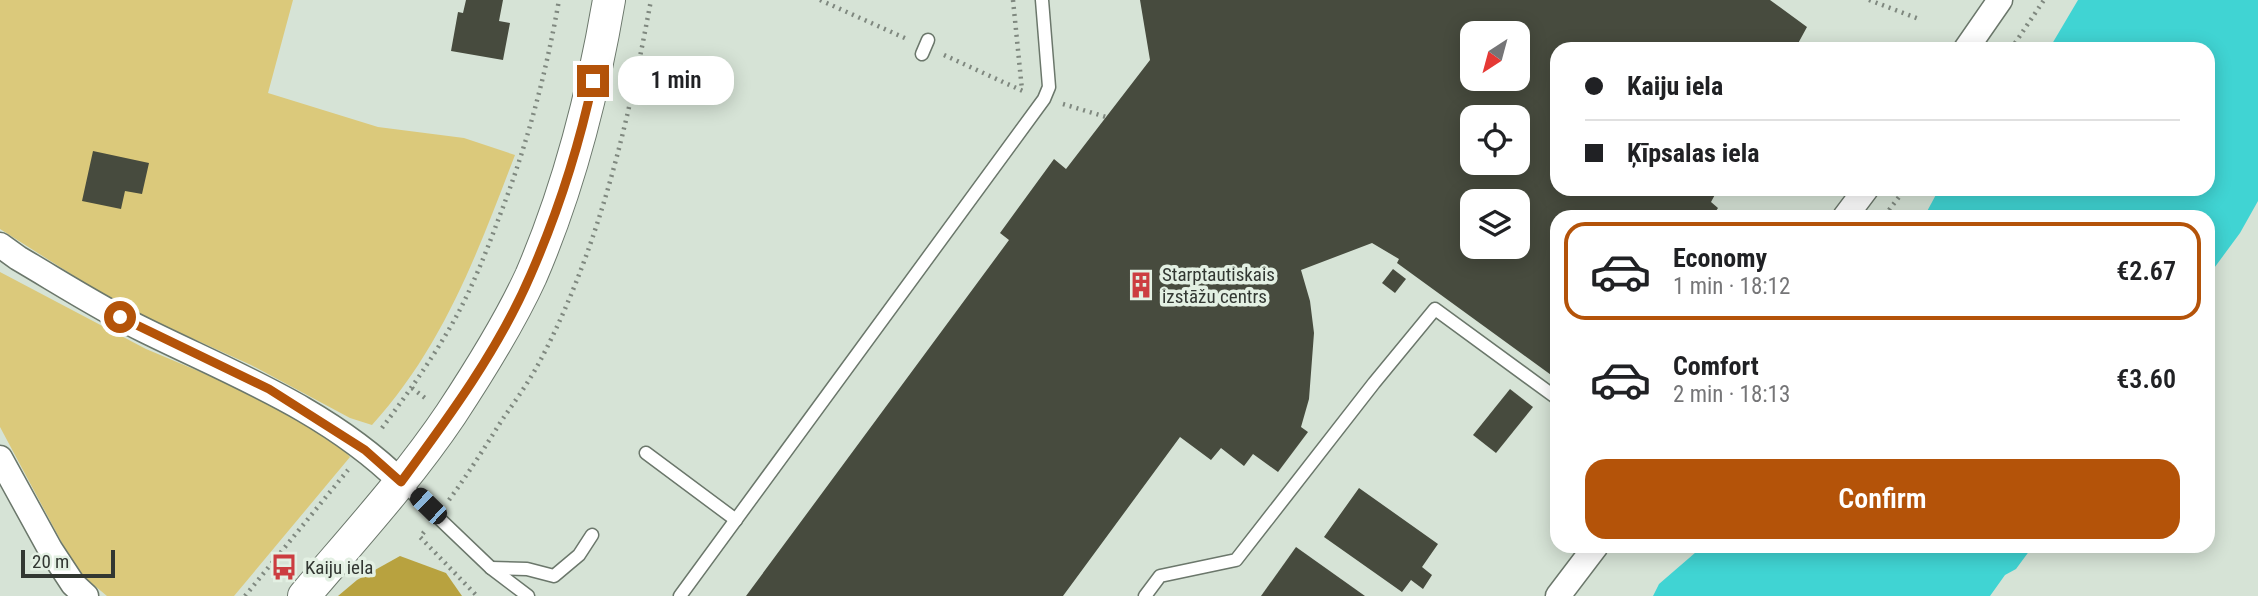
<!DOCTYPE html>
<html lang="en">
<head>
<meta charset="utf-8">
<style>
	body { margin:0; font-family:"Roboto Condensed",sans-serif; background:#f6f6f6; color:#202124; height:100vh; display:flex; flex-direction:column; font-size:26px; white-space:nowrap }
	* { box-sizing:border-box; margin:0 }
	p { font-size:23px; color:#757577 }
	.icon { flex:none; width:38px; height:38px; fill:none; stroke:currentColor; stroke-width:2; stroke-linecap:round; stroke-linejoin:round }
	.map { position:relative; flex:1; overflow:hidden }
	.details { position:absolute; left:1550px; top:210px; width:665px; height:343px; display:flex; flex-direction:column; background:#fff; border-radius:21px; box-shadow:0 4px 18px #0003 }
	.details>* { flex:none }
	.banner { position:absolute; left:1550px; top:42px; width:665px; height:154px; border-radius:21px; box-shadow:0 4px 18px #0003; display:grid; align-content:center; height:154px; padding:0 35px; background:#fff }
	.needle { width:46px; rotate:216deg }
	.fabs { position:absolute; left:1460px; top:21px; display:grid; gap:14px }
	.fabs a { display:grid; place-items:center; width:70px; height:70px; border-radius:14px; background:#fff; box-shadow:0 4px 18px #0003; font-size:35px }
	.scale { position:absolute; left:21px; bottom:18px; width:94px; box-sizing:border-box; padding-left:7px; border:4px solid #323732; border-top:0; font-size:19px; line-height:24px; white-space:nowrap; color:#323732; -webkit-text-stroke:5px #e3f0e3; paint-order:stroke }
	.end { position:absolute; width:32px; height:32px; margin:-16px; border:9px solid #b45309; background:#fff; box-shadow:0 0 0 4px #fff }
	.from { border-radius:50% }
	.bubble { position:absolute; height:49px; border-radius:21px; background:#fff; box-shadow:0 4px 18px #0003; font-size:23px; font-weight:600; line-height:49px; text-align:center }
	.car { position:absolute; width:21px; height:42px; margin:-21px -10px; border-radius:9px; box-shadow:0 0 5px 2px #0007; background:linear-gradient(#222 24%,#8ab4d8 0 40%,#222 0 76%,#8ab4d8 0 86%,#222 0) }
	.banner b { display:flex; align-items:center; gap:24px; height:66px; font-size:26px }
	.banner b+b { border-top:2px solid #e0e0e0 }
	.banner i { width:18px; height:18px; background:#202124 }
	ul { padding:12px 0 0; list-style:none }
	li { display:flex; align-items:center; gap:21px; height:98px; margin:0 14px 10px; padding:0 21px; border:4px solid transparent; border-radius:21px }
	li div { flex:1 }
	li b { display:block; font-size:26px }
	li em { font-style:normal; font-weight:600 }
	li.selected { border-color:#b45309 }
	li>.icon { width:63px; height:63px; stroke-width:1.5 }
	.primary-button { display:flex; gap:14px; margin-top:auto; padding:14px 35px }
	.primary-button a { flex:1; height:80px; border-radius:21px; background:#b45309; color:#fff; font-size:28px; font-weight:600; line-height:80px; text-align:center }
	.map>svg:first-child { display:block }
	.green { fill:#dbc97b }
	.forest { fill:#b8a23f }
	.water { fill:#40d4d3 }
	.building { fill:#474b3e; fill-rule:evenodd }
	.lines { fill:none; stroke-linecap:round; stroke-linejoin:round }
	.service-casing { stroke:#6b776b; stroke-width:15 }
	.minor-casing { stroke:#6b776b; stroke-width:27 }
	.tertiary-casing { stroke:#6b776b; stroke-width:34 }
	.path { stroke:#7f887f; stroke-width:4.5; stroke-dasharray:2 5; stroke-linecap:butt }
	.service { stroke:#fff; stroke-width:12 }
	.minor { stroke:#fff; stroke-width:24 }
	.tertiary { stroke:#fff; stroke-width:32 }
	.route { stroke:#b45309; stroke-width:9 }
	.labels { text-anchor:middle; stroke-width:7; stroke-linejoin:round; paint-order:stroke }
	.poi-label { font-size:19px; fill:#323732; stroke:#e3f0e3; text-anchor:start }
</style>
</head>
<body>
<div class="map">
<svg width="2258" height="596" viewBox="0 0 2258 596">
	<rect width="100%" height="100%" fill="#d6e3d6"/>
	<g class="green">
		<path d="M0 0H293L268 93 378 127 464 138 515 155C478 252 443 347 372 425L350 418 251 365 123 307 0 229Z"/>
		<path d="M0 272 146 349 267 400 345 451 350 457 234 596H107L77 571 0 427Z"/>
	</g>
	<path class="forest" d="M400 556 446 573 462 596H338L357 580Z"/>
	<g class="water">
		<path d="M2078 0H2258V201L2240 233 2209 275 2208 217H1924L1939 189H2208V49H2049Z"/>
		<path d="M1703 546H2033L2016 569 2005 575 1990 596H1653L1659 584Z"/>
	</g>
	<g class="building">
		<path d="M466 0H503L499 21 510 23 503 60 451 51 458 12 463 13Z"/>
		<path d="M1140 0H1770L1807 27 1795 49H1558V189H1718L1711 202 1718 208 1712 217H1558V380L1397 263 1399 259 1372 243 1301 270 1310 301 1314 333 1309 399 1301 427 1308 432 1278 472 1253 454 1244 466 1221 448 1211 460 1180 437 1063 596H746L1009 240 1000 233 1054 159 1066 169 1150 60ZM1472 33H1517V79H1472ZM1472 117H1517V163H1472ZM1472 201H1517V247H1472Z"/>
		<path d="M93 151 149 163 142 194 125 191 121 209 82 201Z"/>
		<path d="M1393 269 1406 279 1395 293 1382 283Z"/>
		<path d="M1510 389 1533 407 1496 453 1473 435Z"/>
		<path d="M1359 488 1438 544 1422 567 1432 575 1423 589 1411 580 1402 592 1324 537Z"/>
		<path d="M1296 547 1365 596H1261Z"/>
	</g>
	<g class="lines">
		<g class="service-casing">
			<g id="service">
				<path d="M922 54 928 40"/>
				<path d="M646 453 736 520"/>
				<path d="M401 482 491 568 528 596"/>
				<path d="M491 568 527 569 554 576 579 555 592 535"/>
				<path d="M680 596 1044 99 1049 87 1042 0"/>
				<path d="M1145 596 1160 576 1236 560 1374 383 1435 309 1558 399"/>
			</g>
		</g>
		<g class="minor-casing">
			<g id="minor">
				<path d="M1966 49 2000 0"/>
				<path d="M1845 217 1866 189"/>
				<path d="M0 245 18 258C59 282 101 309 144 330 233 374 328 410 401 482"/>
				<path d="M0 458 50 549 73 584 86 596"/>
				<path d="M1558 596 1596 546"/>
			</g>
		</g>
		<g class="tertiary-casing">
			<path id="tertiary" d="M304 596C354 537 408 478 451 414 480 370 509 324 531 276 569 188 593 94 609 0"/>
		</g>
		<g class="path">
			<path d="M820 0 907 39"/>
			<path d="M1013 0 1022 90"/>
			<path d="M1869 0 1919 19"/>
			<path d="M2011 49 2044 0"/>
			<path d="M944 55 1025 92"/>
			<path d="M1063 104 1106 117"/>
			<path d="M1889 210 1905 189"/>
			<path d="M412 388 425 398"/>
			<path d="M382 428C405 397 428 365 448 331 470 294 485 255 500 215 527 145 546 74 559 0"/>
			<path d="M449 500C468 474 485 447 502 420 515 401 529 382 540 361 599 249 628 124 651 0"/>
			<path d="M424 532 420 537 477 596"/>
			<path d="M245 596 348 470"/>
		</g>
		<use href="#service" class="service"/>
		<use href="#minor" class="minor"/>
		<use href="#tertiary" class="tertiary"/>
	</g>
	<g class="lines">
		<path class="route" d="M120 317 269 389 365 450 401 482C449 417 499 349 531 274 558 212 579 146 593 81"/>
	</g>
	<defs>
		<g id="building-bare" transform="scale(2.1)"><path d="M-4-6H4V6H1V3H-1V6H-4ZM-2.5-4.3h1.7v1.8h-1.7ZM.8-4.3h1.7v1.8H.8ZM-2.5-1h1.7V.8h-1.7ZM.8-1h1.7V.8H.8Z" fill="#cc3d40" stroke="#e3f0e3" stroke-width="2.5" paint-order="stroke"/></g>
		<g id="bus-bare" transform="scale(2.1)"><path d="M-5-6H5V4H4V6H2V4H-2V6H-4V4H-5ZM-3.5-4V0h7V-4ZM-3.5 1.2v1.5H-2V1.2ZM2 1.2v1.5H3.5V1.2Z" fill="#cc3d40" stroke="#e3f0e3" stroke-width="2.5" paint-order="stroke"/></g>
	</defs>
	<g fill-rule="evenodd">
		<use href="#building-bare" x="1141" y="285"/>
		<use href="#bus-bare" x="284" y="567"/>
	</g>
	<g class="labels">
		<g class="poi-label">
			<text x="1162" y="281">Starptautiskais<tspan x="1162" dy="22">izstāžu centrs</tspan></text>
			<text x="305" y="574">Kaiju iela</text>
		</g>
	</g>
</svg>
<div class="fabs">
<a><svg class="needle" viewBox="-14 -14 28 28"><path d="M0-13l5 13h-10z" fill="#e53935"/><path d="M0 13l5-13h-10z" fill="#757577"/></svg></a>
<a><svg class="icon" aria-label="locate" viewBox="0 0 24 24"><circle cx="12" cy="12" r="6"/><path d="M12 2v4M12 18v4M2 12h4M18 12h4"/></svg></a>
<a><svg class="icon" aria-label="layers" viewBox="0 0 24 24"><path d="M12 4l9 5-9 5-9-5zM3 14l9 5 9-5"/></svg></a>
</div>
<div class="scale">20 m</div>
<i class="end from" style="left:120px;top:317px"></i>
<i class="end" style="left:593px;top:81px"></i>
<div class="bubble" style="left:618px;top:56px;width:116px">1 min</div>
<i class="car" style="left:428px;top:506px;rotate:314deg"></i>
<div class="banner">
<b><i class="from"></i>Kaiju iela</b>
<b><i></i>Ķīpsalas iela</b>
</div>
<section class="details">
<ul>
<li class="selected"><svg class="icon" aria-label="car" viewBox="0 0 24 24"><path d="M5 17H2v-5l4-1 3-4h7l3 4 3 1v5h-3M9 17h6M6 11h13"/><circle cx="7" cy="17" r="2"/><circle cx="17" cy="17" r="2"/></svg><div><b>Economy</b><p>1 min · 18:12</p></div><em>€2.67</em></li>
<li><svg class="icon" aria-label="car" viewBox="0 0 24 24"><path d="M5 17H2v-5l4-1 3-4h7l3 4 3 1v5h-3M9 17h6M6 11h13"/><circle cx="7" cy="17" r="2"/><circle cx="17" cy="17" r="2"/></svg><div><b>Comfort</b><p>2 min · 18:13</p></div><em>€3.60</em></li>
</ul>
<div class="primary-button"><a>Confirm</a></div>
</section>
</div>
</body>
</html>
